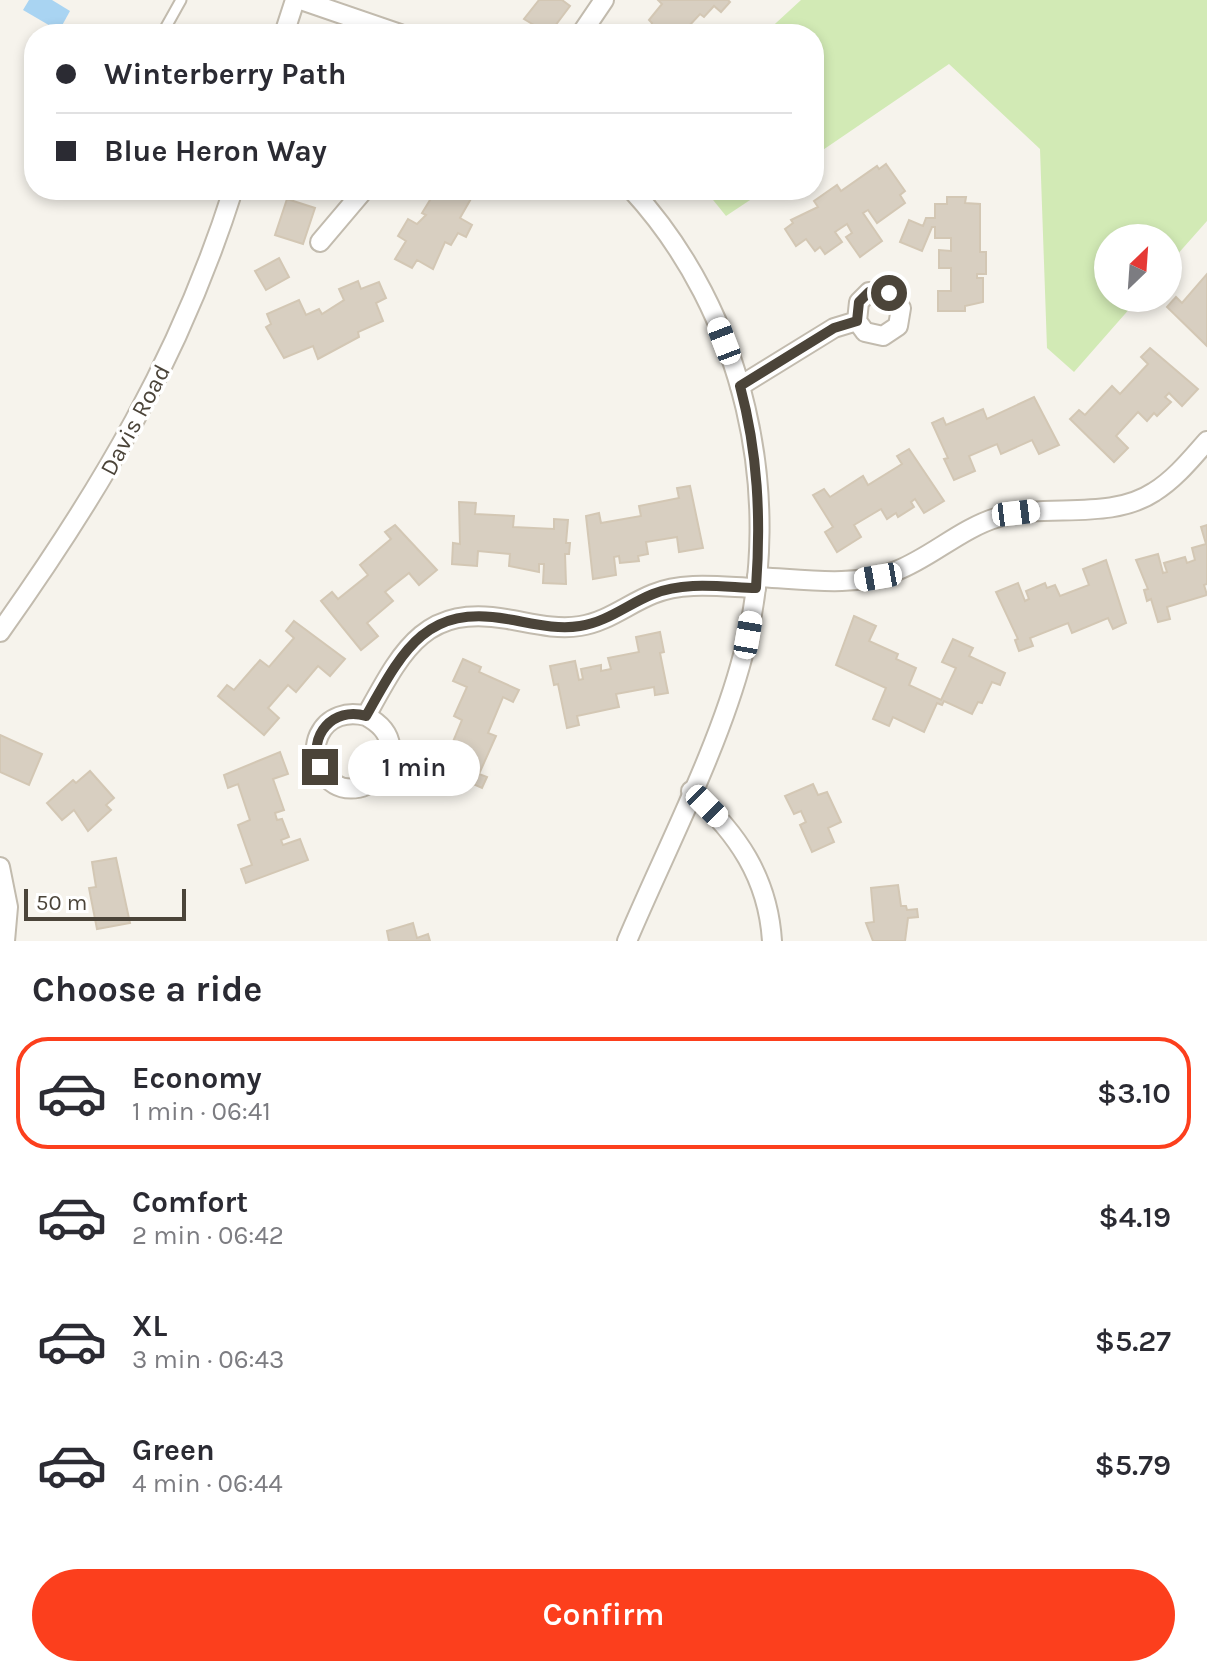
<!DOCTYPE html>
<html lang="en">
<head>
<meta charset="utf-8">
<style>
	body { margin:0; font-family:Karla,sans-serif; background:#f2f2f3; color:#2b2b33; height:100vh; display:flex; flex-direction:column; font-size:30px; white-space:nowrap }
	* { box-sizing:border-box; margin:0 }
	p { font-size:26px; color:#7c7c81 }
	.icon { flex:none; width:44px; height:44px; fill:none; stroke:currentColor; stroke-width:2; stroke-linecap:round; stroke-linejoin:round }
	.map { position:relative; height:941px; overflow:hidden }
	.details { display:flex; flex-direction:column; background:#fff; flex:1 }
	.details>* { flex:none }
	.hud { position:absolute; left:24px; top:24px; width:800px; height:176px; border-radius:32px; box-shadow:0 4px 12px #0003; display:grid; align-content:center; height:176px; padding:0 32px; background:#fff }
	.needle { width:52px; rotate:25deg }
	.controls { position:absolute; left:1094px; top:224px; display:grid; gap:16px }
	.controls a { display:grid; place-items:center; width:88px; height:88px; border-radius:50%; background:#fff; box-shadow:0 4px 12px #0003; font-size:40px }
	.scale { position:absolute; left:24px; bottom:20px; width:162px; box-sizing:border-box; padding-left:8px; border:4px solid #4b4439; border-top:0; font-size:22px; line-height:28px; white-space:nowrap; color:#4b4439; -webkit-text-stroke:6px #fff; paint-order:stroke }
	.end { position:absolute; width:36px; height:36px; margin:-18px; border:10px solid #4b4439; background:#fff; box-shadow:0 0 0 4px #fff }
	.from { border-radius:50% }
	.bubble { position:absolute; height:56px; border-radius:28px; background:#fff; box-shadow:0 4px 12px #0003; font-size:26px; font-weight:600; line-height:56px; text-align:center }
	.car { position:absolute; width:24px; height:48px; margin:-24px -12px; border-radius:10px; box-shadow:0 0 6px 2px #0007; background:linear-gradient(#fff 24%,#345 0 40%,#fff 0 76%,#345 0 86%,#fff 0) }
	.hud b { display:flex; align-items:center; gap:28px; height:76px; font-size:30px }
	.hud b+b { border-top:2px solid #e1e1e2 }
	.hud i { width:20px; height:20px; background:#2b2b33 }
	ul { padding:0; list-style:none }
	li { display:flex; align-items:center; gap:24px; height:112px; margin:0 16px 12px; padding:0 16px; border:4px solid transparent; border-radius:32px }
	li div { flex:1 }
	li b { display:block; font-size:30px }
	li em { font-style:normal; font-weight:600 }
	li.selected { border-color:#fc3f1d }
	li>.icon { width:72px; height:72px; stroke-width:1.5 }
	h2 { padding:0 32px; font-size:36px; line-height:96px }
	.cta { display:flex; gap:16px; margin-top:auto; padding:16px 32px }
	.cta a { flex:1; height:92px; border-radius:48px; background:#fc3f1d; color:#fff; font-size:32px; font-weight:600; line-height:92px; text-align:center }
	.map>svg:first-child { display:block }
	.green { fill:#d2eab5 }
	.water { fill:#a9d4f2 }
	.building { fill:#d8cfc1; stroke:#d3c7b4; stroke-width:2 }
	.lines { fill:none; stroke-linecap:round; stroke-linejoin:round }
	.service-casing { stroke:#c2bbae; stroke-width:13 }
	.minor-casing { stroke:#c2bbae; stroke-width:22 }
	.service { stroke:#fff; stroke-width:9 }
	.minor { stroke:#fff; stroke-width:18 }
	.route { stroke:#4b4439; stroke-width:10 }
	.labels { text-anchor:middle; stroke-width:7; stroke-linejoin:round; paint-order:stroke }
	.street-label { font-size:24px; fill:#4b4439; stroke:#fff }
</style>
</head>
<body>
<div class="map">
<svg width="1207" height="941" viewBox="0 0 1207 941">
	<rect width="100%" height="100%" fill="#f6f3ec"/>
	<g class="green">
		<path d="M801 0H1207V221L1168 265V238H1108V298H1139L1074 372 1047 348 1040 149 949 64 814 156V34H764Z"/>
		<path d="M705 190H765L726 216Z"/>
	</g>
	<path class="water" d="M29 0H52L70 11 59 31 23 10Z"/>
	<g class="building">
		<path d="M539 0H562L570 6 549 34 524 19Z"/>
		<path d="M658 0H728L730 2 721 12 714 6 704 17 700 14 688 27 696 34H648L652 23 649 20 662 4Z"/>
		<path d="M886 164 905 191 900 195 905 203 877 223 868 210 863 213 882 241 860 257 846 237 852 233 847 224 835 232 842 242 825 254 820 247 815 251 806 239 796 246 785 229 793 223 791 220 818 207 814 201 837 185 841 191 877 166 879 169Z"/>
		<path d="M423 190H476L460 218 472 225 466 237 458 233 451 245 445 242 433 269 417 260 412 268 395 259 406 241 398 236 408 219 417 224 426 215 422 213 430 200 420 194Z"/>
		<path d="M947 197H966L965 203 980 204V252H986V274H977V278H983V302L965 306V311H938V291H951V268H939V250L951 251V238H935V227H932L922 251 900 242 909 220 923 226 926 218H935V204H947Z"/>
		<path d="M287 199 315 208 303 244 275 235Z"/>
		<path d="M279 258 289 277 266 290 255 271Z"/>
		<path d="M1207 274V346L1167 307 1176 297 1182 303Z"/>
		<path d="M358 281 361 289 379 282 386 298 376 303 383 321 358 332 359 337 318 359 313 346 284 358 266 327 271 324 267 314 299 300 306 315 319 309 322 314 344 300 339 289Z"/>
		<path d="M1150 348 1198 389 1182 406 1169 393 1165 397 1171 402 1157 416 1154 413 1147 421 1138 412 1116 436 1128 448 1114 462 1070 419 1079 410 1085 415 1112 386 1120 394 1148 364 1141 357Z"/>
		<path d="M1034 397 1059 445 1039 454 1032 440 1001 454 997 444 969 456 975 471 954 480 944 459 948 458 932 423 943 418 946 425 983 409 987 419Z"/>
		<path d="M909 449 944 501 924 513 915 499 911 502 914 507 898 517 896 513 887 519 881 509 854 525 861 537 837 552 825 532 833 527 813 495 824 489 830 497 863 476 868 485 902 464 897 456Z"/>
		<path d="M690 486 703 548 679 552 677 537 646 542 648 554 638 556 639 561 620 563 619 556 614 557 616 575 593 579 586 516 599 513 601 523 641 516 639 506 679 498 677 488Z"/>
		<path d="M459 502 476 503 475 514 514 516 513 527 554 529V519L568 520 566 543H570L569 554H565L566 584 543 583 544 564H539V572L509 566 510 554 478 551 477 566 452 564 453 543 460 544Z"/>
		<path d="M395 525 437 570 419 585 409 573 385 592 393 601 367 623 378 636 361 650 321 601 332 592 338 599 368 575 360 565 391 539 385 532Z"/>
		<path d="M1207 525V584L1204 585 1207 595 1167 607 1170 619 1158 622 1151 599 1147 601 1144 590 1148 589 1136 560 1158 554 1163 573 1167 572 1164 563 1185 557 1187 563 1195 560 1192 548 1206 544 1201 527Z"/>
		<path d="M1106 560 1126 623 1113 629 1108 618 1072 633 1068 623 1030 638 1033 646 1019 651 1015 640 1018 639 996 592 1018 583 1025 601 1029 599 1026 591 1045 583 1047 588 1055 585 1060 596 1089 585 1083 569Z"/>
		<path d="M854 616 876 626 869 641 898 654 896 659 916 668 909 685 941 700 956 668 942 662 953 639 973 648 969 656 1005 673 1000 685 992 682 982 703 978 702 972 714 944 701 942 705 937 703 924 732 893 717 889 726 873 719 886 688 836 665Z"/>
		<path d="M294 621 345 659 330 676 318 666 296 692 288 685 268 708 279 718 264 735 218 696 227 685 234 690 260 660 269 667 294 638 286 631Z"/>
		<path d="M660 632 664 652 660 653 668 693 655 695 654 687 616 694 619 707 577 716 579 725 567 728 558 684 554 685 550 666 575 661 579 680 583 679 581 669 601 665V671L611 669 608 658 639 652 636 637Z"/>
		<path d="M463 659 481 667 479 672 519 690 513 702 503 697 488 733 496 736 479 774 487 777 482 788 424 762 433 742 450 749 462 720 454 716 467 687 453 681Z"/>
		<path d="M0 735 42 754 29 785 0 772Z"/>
		<path d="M280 752 288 774 273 779 284 810 275 813 277 820 282 819 289 837 281 840 283 845 300 839 308 860 246 883 241 869 252 865 238 825 250 820 238 784 228 788 224 775Z"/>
		<path d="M90 771 114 798 106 805 111 810 88 831 74 810 62 820 47 803 73 780 76 783Z"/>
		<path d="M813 784 818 795 827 792 841 822 828 828 834 842 812 852 800 825 806 822 801 811 794 814 785 796Z"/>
		<path d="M116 858 130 923 97 929 89 888 96 887 92 862Z"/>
		<path d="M898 885 901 906H906L907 910 917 909 918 917 908 918 905 941H873L866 923 874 922 871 888Z"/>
		<path d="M413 923 417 938 428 934 430 941H389L387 931Z"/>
	</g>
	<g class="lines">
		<g class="service-casing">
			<path id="service" d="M162 34 181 0"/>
		</g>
		<g class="minor-casing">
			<g id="minor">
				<path d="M301 0 400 34"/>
				<path d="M284 34 295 0"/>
				<path d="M581 34 604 0"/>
				<path d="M320 242 364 190"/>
				<path d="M740 386 834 328 857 321 859 302 869 292 889 293 901 308 898 326 883 336 865 332 857 321"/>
				<path d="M757 577C802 579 853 588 896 571 932 557 961 528 999 517 1048 503 1110 521 1154 492 1175 479 1191 459 1207 441"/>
				<path d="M0 632C101 490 180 357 233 190"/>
				<path d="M366 716C348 711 328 716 319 735 314 746 315 759 321 770 354 823 429 749 366 716 402 651 424 604 507 619 531 623 556 630 580 626 607 622 628 604 653 594 684 581 723 587 756 588"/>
				<path d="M691 791C737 833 768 877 772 941"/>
				<path d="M0 867 8 907 5 941"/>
				<path d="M627 941C665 851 719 748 743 655 786 495 744 312 632 190"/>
			</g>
		</g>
		<use href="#service" class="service"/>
		<use href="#minor" class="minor"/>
	</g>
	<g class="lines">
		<path class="route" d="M320 767C307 736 333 706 366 716 402 652 425 604 507 619 531 623 556 630 580 626 607 622 628 604 653 594 685 581 722 587 756 588 761 518 758 453 740 386L834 328 857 321 859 302 869 292 889 293"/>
	</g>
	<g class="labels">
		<g class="street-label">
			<text transform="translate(135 420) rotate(-62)" y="8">Davis Road</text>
		</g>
	</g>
</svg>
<div class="controls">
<a><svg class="needle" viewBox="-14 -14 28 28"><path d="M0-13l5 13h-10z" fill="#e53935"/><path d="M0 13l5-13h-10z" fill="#7c7c81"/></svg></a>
</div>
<div class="scale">50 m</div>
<i class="end from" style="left:889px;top:293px"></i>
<i class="end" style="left:320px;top:767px"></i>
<div class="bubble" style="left:348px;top:740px;width:132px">1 min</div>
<i class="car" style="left:724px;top:341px;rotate:339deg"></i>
<i class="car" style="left:1016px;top:513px;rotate:83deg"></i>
<i class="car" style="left:878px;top:577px;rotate:260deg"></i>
<i class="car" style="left:748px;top:635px;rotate:10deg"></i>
<i class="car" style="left:707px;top:806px;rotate:135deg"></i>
<div class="hud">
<b><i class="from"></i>Winterberry Path</b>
<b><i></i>Blue Heron Way</b>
</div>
</div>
<section class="details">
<h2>Choose a ride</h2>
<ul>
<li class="selected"><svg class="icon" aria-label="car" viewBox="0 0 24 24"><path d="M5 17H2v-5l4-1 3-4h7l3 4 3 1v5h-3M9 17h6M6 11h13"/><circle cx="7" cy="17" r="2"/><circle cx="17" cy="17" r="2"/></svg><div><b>Economy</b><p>1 min · 06:41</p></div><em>$3.10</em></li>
<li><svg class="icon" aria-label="car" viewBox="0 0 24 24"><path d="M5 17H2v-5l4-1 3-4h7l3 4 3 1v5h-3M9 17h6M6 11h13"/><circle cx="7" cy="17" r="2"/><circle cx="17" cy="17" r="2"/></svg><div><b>Comfort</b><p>2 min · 06:42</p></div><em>$4.19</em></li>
<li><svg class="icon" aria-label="car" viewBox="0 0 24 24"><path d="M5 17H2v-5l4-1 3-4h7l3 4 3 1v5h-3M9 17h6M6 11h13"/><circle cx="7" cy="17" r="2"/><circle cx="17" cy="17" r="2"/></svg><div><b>XL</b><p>3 min · 06:43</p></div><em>$5.27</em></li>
<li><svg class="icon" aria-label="car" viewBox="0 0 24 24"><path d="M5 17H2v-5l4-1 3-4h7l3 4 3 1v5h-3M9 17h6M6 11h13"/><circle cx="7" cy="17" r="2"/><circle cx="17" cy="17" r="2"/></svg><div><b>Green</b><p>4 min · 06:44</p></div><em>$5.79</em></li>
</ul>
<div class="cta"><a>Confirm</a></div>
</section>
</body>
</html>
